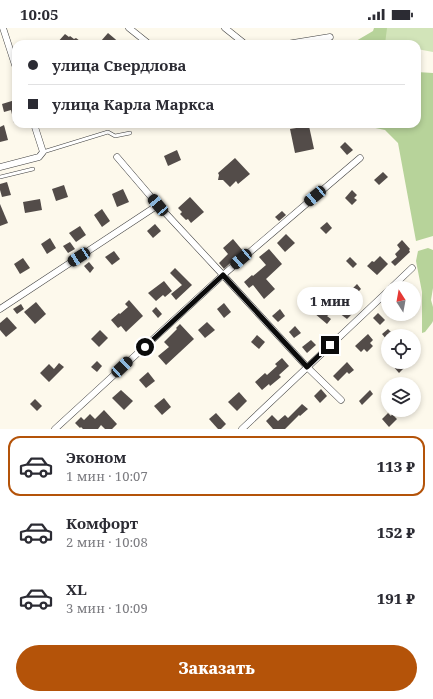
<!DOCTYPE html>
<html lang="ru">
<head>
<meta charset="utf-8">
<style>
	body { margin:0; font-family:"Noto Serif",serif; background:#f7f7f7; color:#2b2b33; height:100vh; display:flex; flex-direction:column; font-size:15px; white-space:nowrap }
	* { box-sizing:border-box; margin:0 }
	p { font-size:13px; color:#7c7c81 }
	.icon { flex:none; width:22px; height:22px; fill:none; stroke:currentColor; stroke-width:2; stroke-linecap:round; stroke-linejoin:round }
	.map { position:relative; height:401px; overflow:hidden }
	.side { display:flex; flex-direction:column; background:#fff; flex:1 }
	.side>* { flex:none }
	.top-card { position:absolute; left:12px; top:12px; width:409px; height:88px; border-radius:12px; box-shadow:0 2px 6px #0003; display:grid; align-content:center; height:88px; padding:0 16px; background:#fff }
	.needle { width:26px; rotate:349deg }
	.buttons { position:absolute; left:381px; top:253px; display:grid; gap:8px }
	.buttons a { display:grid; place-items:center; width:40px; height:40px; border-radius:50%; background:#fff; box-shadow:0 2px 6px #0003; font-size:20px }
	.end { position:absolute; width:18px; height:18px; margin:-9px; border:5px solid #0b0b0b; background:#fff; box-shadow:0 0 0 2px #fff }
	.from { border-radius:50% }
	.bubble { position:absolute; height:28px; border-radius:14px; background:#fff; box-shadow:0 2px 6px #0003; font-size:13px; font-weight:800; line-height:28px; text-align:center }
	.car { position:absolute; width:12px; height:24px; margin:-12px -6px; border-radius:5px; box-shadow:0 0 3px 1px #0007; background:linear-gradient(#222 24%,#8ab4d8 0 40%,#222 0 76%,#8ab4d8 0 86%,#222 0) }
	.top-card b { display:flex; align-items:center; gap:14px; height:38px; font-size:15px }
	.top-card b+b { border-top:1px solid #e1e1e2 }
	.top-card i { width:10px; height:10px; background:#2b2b33 }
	ul { padding:7px 0 0; list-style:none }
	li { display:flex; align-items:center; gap:12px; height:60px; margin:0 8px 6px; padding:0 8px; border:2px solid transparent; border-radius:12px }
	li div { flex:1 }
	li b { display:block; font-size:15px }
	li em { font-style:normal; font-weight:800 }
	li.active { border-color:#b45309 }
	li>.icon { width:36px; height:36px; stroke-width:1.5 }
	.cta { display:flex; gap:8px; margin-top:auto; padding:8px 16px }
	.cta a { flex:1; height:46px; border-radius:24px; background:#b45309; color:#fff; font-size:16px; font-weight:800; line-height:46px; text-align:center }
	.status { display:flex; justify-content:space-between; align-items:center; height:28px; padding:0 20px; background:#fff; direction:ltr }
	.status svg { height:11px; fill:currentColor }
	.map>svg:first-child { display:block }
	.green { fill:#d2e4b9 }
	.forest { fill:#b7d39a }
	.building { fill:#534c49 }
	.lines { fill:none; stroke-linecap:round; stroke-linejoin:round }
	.lane-casing { stroke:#3e3e3e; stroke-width:4 }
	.street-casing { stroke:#3e3e3e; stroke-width:7 }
	.lane { stroke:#fff; stroke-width:3 }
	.street { stroke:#fff; stroke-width:6 }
	.route { stroke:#0b0b0b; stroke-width:5 }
</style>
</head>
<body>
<div class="status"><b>10:05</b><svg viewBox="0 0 49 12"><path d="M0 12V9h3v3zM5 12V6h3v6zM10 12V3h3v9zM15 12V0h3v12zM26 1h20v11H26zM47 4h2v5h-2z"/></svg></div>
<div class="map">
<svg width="433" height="401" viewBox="0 0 433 401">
	<rect width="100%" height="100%" fill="#fdf9ec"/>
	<path class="green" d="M384 0H433V24L417 21V16H383Z"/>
	<g class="forest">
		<path d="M374 0H387L385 16H345L356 13 373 3Z"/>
		<path d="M417 44 433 45V208L416 213 398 115 385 102 356 96H417Z"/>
		<path d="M428 220 433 222V260L431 272 433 279V293L432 295 425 304 422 305V264L416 233 418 223Z"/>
	</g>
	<g class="building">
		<path d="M108 5 121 16H105L101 13Z"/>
		<path d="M65 6 69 9 70 8 74 11 76 10 80 13 78 15 80 16H56Z"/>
		<path d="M15 72 16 76V95H14L11 82 4 84 2 76Z"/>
		<path d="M4 97 8 112 0 114V99Z"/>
		<path d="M309 98 314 121 295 125 290 101Z"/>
		<path d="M345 114 353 122 347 127 340 119Z"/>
		<path d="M177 122 181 132 168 138 164 128Z"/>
		<path d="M235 130 250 146 238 156 236 153 230 159 223 152H218L219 147 218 145Z"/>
		<path d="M383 144 388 149 379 157 374 152Z"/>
		<path d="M7 154 11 167 2 169 0 162V156Z"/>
		<path d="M64 157 68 169 56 173 52 161Z"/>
		<path d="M123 161 129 174 117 179 112 166Z"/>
		<path d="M352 162 357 167 354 170 357 172 352 177 345 170Z"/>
		<path d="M190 169 204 184 191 195 188 191 186 192 180 186 182 184 178 180Z"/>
		<path d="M40 171 42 182 25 185 23 174Z"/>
		<path d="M0 176 8 195 0 198Z"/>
		<path d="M102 181 110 193 102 199 94 187Z"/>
		<path d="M282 183 286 187 279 193 275 189Z"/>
		<path d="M327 194 332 200 326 206 320 200Z"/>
		<path d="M155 196 161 203 153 210 147 203Z"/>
		<path d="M80 198 86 207 76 214 69 205Z"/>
		<path d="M286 206 295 215 285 224 277 215Z"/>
		<path d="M50 210 56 220 47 226 41 216Z"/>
		<path d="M233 211 243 223 224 241 219 235 228 226 223 220Z"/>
		<path d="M402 212 410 221 409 222 410 224 395 238 391 234 397 229 395 226 400 221 397 217Z"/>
		<path d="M70 214 75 221 68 225 63 218Z"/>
		<path d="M269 221 282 236 266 251 275 261 264 271 253 257 249 260 244 254 252 247 253 248 266 237 259 229Z"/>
		<path d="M114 223 120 231 112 237 105 229Z"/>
		<path d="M380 228 388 236 377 247 367 238 372 233 374 234Z"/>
		<path d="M350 229 357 236 353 240 346 233Z"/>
		<path d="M23 230 30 240 20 246 14 236Z"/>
		<path d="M89 234 94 240 90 245 84 238Z"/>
		<path d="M175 240 192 257 176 272 171 266 182 257 170 245Z"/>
		<path d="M164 253 172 263 165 269 163 267 156 273 148 265Z"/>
		<path d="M357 256 361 261 358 264 360 266 353 272 347 266Z"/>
		<path d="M129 272 143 288 126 304 121 298 118 300 111 292 119 285 120 286 128 279 125 276Z"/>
		<path d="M36 274 46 286 35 296 24 284Z"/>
		<path d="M224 275 231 284 224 290 217 281Z"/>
		<path d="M21 276 24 281 17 286 13 281Z"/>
		<path d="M321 278 330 286 327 288 331 291 327 296 314 285Z"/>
		<path d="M156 279 162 286 158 290 152 283Z"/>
		<path d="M344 279 352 286 347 291 339 285Z"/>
		<path d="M280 281 285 288 278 294 272 288Z"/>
		<path d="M378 285 385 292 380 297 373 290Z"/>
		<path d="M7 289 17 300 6 309 0 302V295Z"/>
		<path d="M207 294 215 302 205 310 198 302Z"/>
		<path d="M180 296 194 311 166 337 158 328 169 319 164 314 177 301 176 300Z"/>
		<path d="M295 298 301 305 294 310 289 304Z"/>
		<path d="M388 301 393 306 391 308H388L387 312 382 306Z"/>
		<path d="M100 302 108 310 99 319 91 311Z"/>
		<path d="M368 306 373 312 370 315 373 318 367 324 364 321 361 324 355 318Z"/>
		<path d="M257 307 265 314 259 321 251 314Z"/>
		<path d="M311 312 316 317 307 325 302 319Z"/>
		<path d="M282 330 289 338 279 347 281 349 270 358 269 356 262 362 255 354 265 345 267 347 277 338 275 336Z"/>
		<path d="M97 333 102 338 97 344 91 339Z"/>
		<path d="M347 334 354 342 349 346 347 344 338 353 333 348Z"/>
		<path d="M396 334H410L399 345 392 337Z"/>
		<path d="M59 335 64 339 49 354 40 345 49 336 54 341Z"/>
		<path d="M148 344 155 353 146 360 139 352Z"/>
		<path d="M321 361 327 368 320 375 314 368Z"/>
		<path d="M121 362 133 373 124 382 112 370Z"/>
		<path d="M370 362 373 366 362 377 359 373Z"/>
		<path d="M239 364 247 373 237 383 228 374Z"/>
		<path d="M164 370 171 379 162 387 154 378Z"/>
		<path d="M35 371 42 378 37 383 30 376Z"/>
		<path d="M302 376 308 381 300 388 299 387 285 401H273L266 393 272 387 278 393 285 387 288 390Z"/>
		<path d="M104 382 117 396 112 401H105L101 397 98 401H83L81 399 80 400 75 395 81 389 84 392 90 386 95 391Z"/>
		<path d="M216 385 226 396 221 401H218L209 391Z"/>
		<path d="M388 385 391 388 392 386 397 391 389 399 382 391Z"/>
	</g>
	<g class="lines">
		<g class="lane-casing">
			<g id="lane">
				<path d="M43 124 108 104 115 108 130 105"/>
				<path d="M0 149 33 141"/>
			</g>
		</g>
		<g class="street-casing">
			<g id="street">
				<path d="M3 0 16 40"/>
				<path d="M129 0 149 16"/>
				<path d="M225 0 245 16"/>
				<path d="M287 16 330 9"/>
				<path d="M117 129 158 177 223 247 307 339 341 372"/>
				<path d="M0 139 39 129 43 124 34 96"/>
				<path d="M391 260 412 240"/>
				<path d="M0 281 158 177"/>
				<path d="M55 401 223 247 360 130"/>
				<path d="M242 401 388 263"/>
			</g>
		</g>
		<use href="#lane" class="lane"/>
		<use href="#street" class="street"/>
	</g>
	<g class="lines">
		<path class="route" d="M145 319 223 247 307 339 330 317"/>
	</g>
</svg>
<div class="buttons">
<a><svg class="needle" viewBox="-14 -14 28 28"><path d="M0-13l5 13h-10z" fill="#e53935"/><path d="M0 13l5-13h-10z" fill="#7c7c81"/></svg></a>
<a><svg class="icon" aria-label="locate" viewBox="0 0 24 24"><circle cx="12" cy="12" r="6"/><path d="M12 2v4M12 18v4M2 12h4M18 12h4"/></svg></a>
<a><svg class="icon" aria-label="layers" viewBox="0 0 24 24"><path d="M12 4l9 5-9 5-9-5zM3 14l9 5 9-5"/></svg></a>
</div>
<i class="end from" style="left:145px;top:319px"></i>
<i class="end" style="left:330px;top:317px"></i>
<div class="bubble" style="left:297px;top:259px;width:66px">1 мин</div>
<i class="car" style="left:315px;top:168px;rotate:230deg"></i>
<i class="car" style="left:158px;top:177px;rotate:320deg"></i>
<i class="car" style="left:79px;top:229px;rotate:237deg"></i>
<i class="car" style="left:241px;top:231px;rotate:229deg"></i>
<i class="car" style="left:122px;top:339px;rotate:47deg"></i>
<div class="top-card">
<b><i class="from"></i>улица Свердлова</b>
<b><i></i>улица Карла Маркса</b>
</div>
</div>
<section class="side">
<ul>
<li class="active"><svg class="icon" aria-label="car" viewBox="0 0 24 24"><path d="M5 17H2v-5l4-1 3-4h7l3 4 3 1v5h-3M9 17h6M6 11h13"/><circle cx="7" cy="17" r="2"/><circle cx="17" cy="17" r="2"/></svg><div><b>Эконом</b><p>1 мин · 10:07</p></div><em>113 ₽</em></li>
<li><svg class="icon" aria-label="car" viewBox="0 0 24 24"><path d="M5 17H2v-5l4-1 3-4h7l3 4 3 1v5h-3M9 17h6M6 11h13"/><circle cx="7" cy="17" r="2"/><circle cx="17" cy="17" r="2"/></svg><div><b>Комфорт</b><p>2 мин · 10:08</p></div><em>152 ₽</em></li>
<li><svg class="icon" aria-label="car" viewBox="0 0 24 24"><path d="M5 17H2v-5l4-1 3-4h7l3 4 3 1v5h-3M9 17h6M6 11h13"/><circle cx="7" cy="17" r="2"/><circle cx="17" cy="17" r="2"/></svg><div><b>XL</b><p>3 мин · 10:09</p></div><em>191 ₽</em></li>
</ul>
<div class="cta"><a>Заказать</a></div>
</section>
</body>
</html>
